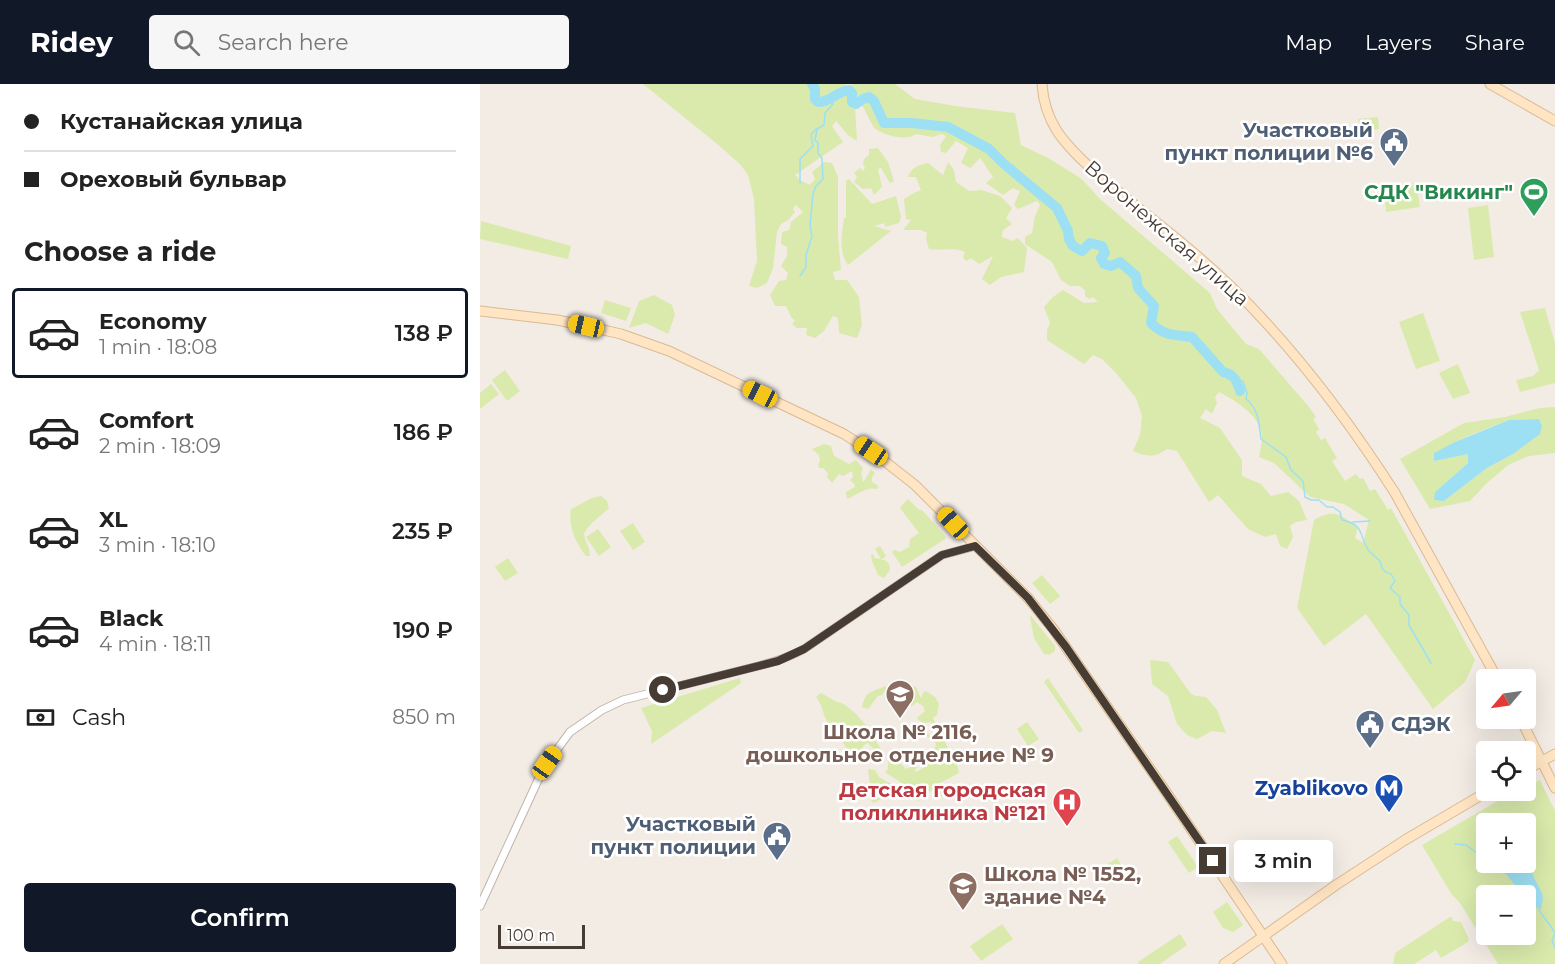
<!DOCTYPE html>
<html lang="en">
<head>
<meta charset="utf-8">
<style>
	body { margin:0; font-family:Montserrat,sans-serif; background:#f6f6f6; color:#222; height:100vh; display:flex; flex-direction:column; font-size:22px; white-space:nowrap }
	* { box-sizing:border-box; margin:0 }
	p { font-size:20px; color:#767676 }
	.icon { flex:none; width:33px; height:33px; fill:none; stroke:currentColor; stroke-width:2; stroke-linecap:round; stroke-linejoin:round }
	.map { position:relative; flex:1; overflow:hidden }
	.details { display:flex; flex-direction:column; background:#fff; width:480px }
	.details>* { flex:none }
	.banner { display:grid; align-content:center; height:132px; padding:0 24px; background:#fff }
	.needle { width:39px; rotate:241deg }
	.controls { position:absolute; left:996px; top:585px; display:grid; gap:12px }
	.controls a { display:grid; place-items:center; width:60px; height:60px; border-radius:6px; background:#fff; box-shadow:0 6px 24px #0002; font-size:30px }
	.scale { position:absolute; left:18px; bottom:15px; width:87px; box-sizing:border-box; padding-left:6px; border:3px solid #463c34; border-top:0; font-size:16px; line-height:21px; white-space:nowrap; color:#463c34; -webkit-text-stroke:4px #fff; paint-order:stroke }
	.end { position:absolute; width:27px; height:27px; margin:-14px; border:8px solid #463c34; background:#fff; box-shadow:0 0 0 3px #fff }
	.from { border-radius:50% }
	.bubble { position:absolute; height:42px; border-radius:6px; background:#fff; box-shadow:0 6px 24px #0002; font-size:20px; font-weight:600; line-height:42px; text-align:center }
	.car { position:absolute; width:18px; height:36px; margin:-18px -9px; border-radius:8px; box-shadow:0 0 4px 2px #0007; background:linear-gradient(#f5c518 24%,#345 0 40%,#f5c518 0 76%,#345 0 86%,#f5c518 0) }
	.banner b { display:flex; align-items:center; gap:21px; height:57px; font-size:22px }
	.banner b+b { border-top:2px solid #e0e0e0 }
	.banner i { width:15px; height:15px; background:#222 }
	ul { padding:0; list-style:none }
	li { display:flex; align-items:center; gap:18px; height:90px; margin:0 12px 9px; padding:0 12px; border:3px solid transparent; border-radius:6px }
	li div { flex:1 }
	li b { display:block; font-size:22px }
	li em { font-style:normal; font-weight:600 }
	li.active { border-color:#111827 }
	li>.icon { width:54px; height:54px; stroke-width:1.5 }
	h2 { padding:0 24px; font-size:27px; line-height:72px }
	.pay { display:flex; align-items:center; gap:15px; height:66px; padding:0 24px; font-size:22px }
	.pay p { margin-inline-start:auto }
	.button { display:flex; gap:12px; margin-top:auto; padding:12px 24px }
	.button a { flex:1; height:69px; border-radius:6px; background:#111827; color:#fff; font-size:24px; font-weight:600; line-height:69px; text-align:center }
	header { display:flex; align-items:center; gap:36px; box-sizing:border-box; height:84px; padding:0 30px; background:#111827; color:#fff }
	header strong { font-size:28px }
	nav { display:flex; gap:33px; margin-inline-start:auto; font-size:21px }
	.search { width:420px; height:54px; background:#f6f6f6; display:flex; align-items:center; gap:15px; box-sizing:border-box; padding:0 21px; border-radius:6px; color:#767676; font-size:22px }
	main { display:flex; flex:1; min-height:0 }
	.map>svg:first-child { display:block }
	.green { fill:#d9eaac; fill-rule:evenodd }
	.water { fill:#9ee0f3 }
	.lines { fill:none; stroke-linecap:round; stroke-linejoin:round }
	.stream { stroke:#9ee0f3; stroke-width:1.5 }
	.river { stroke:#9ee0f3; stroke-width:10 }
	.street-casing { stroke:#c2b5aa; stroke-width:9 }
	.secondary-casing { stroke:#d9ba94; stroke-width:11 }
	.street { stroke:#fff; stroke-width:7 }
	.secondary { stroke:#ffe5c3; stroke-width:9 }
	.route { stroke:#463c34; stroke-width:8 }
	.labels { text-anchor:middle; stroke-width:5; stroke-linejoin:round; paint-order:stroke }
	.service-label { font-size:20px; font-weight:bold; fill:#4e5e75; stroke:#fff; text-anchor:end }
	.leisure-label { font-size:20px; font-weight:bold; fill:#27864d; stroke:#fff; text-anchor:end }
	.street-label { font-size:20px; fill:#463c34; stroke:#fff }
	.education-label { font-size:20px; font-weight:bold; fill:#785e54; stroke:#fff }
	.transit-label { font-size:20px; font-weight:bold; fill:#164399; stroke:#fff; text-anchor:end }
	.health-label { font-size:20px; font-weight:bold; fill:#be3a42; stroke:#fff; text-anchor:end }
</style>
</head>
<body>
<header>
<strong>Ridey</strong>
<div class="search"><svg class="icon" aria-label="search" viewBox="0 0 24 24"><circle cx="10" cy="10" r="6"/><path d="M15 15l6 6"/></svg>Search here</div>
<nav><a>Map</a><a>Layers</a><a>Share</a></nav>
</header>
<main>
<section class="details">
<div class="banner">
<b><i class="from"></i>Кустанайская улица</b>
<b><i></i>Ореховый бульвар</b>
</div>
<h2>Choose a ride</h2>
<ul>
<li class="active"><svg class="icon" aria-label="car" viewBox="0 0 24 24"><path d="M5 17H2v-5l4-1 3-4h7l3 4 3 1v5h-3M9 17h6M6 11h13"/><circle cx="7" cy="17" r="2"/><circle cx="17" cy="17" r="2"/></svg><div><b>Economy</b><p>1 min · 18:08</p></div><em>138 ₽</em></li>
<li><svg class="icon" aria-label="car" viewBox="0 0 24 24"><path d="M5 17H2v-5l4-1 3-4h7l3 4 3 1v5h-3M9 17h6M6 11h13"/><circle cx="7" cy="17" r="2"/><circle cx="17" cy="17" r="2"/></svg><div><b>Comfort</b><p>2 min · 18:09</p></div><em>186 ₽</em></li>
<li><svg class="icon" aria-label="car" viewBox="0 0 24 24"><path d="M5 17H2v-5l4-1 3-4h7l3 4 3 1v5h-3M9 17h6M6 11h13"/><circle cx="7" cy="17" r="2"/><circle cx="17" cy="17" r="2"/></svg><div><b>XL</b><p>3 min · 18:10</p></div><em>235 ₽</em></li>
<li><svg class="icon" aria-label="car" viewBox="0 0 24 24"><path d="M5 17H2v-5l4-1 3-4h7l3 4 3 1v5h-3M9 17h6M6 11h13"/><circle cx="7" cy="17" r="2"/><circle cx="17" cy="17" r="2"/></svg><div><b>Black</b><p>4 min · 18:11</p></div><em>190 ₽</em></li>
</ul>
<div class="pay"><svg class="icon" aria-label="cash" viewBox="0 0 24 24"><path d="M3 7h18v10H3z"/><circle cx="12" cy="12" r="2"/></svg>Cash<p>850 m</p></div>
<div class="button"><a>Confirm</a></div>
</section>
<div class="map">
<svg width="1075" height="880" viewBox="0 0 1075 880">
	<rect width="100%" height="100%" fill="#f3ece5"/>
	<g class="green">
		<path d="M163 0H365L375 22 377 57 368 51 356 37 352 42 363 58 315 91 320 96 330 101 335 95 332 88 344 78 352 79 358 93V152L361 186 353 188 355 196H367L379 213 382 241 377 254 359 249 358 234 353 232 344 247 335 254 326 251 327 244H317L312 240 315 237 311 233 306 222H295L290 211 299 197 306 196 308 189 301 182 307 172V163L301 160 302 148 309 146 311 138 323 128 316 121 313 125 315 128 308 136 301 140 297 148 293 184 287 199 277 204 269 202 277 177 274 115 268 91 260 80 236 59Z"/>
		<path d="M415 0 435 15 475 22 535 29 541 61 568 74 602 95 620 115 730 209 737 225 766 260 779 265 829 323 836 333 833 335 839 345 836 348 841 356 845 354 857 374 852 377 865 397 876 390 880 395 883 394 890 407 895 405 908 426 911 424 995 576 985 598 953 625 886 530 844 562 817 524 834 436C855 424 860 431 878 443L875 454 883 459 889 436 864 420 830 413 794 379 779 373C780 367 782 359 782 353 782 333 755 316 739 308L735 313 737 319 732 330 726 325 720 334 740 344 762 376V392L781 400 791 412 808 408 819 417 827 436 816 438 810 442 813 453 807 465 800 462 796 450 785 453 768 445 738 411 729 418 697 367 687 365C674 374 668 373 653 367L660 351 662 332 656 314 636 289 622 275 613 271 604 280 567 256V246L570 239 564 223 573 213 583 206 604 219 618 218 613 213 609 215 605 212V206L599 202H590L581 196 572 178 545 160V153L552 149 555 132 560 121 557 117 538 125 534 121 540 107 533 104 523 111 506 99 513 93 500 74 490 84 481 79 488 64 476 57 466 69 461 68 460 61 466 52 462 50 452 53 436 50C425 58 404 51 394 44L371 0Z"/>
		<path d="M898 33 899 45 880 47 878 35Z"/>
		<path d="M398 64 408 78 414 97 410 99 401 84 398 85 402 103 394 111 391 104 383 105 374 98 377 93 374 89 380 84 383 87 385 84 383 80 384 75 389 71V65Z"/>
		<path d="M468 78 474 86 476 98 489 107 501 106 520 112 532 124 526 134 532 140 523 146 522 153 533 157 538 154 547 164 544 188 521 193 510 201 502 195 513 172 499 180 491 174 486 177 483 173 485 168C472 163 463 167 449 165L446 155 447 149 441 146H423L431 136 426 135 424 115 434 109 441 106 436 93H428C433 82 437 82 448 79L463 91Z"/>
		<path d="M369 95 392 120 416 112 421 133 419 139 405 143 404 139 394 142 411 147 368 181C358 167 362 149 364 134H366V97Z"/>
		<path d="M933 99 938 110 940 123 906 128 904 102Z"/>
		<path d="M1008 121 1014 173 994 176 988 124Z"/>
		<path d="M1 137 91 162 88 175 0 155Z"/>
		<path d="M174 211 192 221 195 231 188 250 166 239 149 244 159 217Z"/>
		<path d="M125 216 151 224 146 237 121 229Z"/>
		<path d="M1065 224 1075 259V299L1040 308 1036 296 1053 292 1059 286 1040 228Z"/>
		<path d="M943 229 960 277 936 285 919 238Z"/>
		<path d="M978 280 990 309 973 315 959 289Z"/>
		<path d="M25 286 40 307 27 317 12 296Z"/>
		<path d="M11 300 19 310 0 325V309Z"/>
		<path d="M1075 323V369L1049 372 1028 381 1007 399 990 417 950 425 920 375 984 339 1025 333 1060 324ZM1059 335 1033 370 1007 384 964 417 955 408 988 379V369L955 377 975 358 993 350 1029 336Z"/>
		<path d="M344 360 351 362 354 372 369 380 376 376 383 384 381 390 383 398 385 396 391 385 395 389 392 393V398L398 402 397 405C386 402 377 411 367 415L366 408 375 403V401L370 396 373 393 372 387 363 392 359 390 352 399 347 393 348 389 343 384H339L338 380 340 377 339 371 332 365Z"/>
		<path d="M121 412 127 417 129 424C120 433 109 439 104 450 105 459 110 462 110 472H106C95 458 88 442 91 425L112 414Z"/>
		<path d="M428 415 438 425 443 427 466 453 465 455 422 483 412 468 414 466 420 468 429 463 430 455 439 449 420 424Z"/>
		<path d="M153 439 165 458 153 466 140 447Z"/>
		<path d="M118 445 131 463 119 472 106 453Z"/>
		<path d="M400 462 406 472 401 476H405L409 480 410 486 404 494 398 491 392 477 391 471 393 470 395 474 401 475 395 465Z"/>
		<path d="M28 474 38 489 25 497 15 483Z"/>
		<path d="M562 491 580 512 570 520 552 499Z"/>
		<path d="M551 532 575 562V567L569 571 564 570 554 554 550 533Z"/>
		<path d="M670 576 688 578 711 610 716 612 726 613 737 626 746 649 732 647 717 655 707 651 697 640 688 612 672 600Z"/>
		<path d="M260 594 261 599 171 660 172 647 161 624Z"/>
		<path d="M568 594 603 646 599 649 564 598Z"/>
		<path d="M429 600 436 603 441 614 443 609 446 607 455 613 459 620 457 631 453 634 468 664 474 669 479 689 458 700 462 704 463 713 459 711 456 707C448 706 444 711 439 717L427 711 426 709 436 702H422L420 698 405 688 408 685V676L415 674 426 685 437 680V684L434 687 436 688 447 682 450 677 459 681 468 678 465 673 454 668 456 660 453 656C449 654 446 653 445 648L452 652 458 650 451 638C445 639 441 640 437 634L445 627 443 622 437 618 432 622 427 620 424 614 426 609H418L415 603C419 600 425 601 429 600Z"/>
		<path d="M405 602 407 604 402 611 398 612 388 625 382 623C386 606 391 609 405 602Z"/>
		<path d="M341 609 355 617 364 620 375 629 385 640 404 670 403 675 388 659 384 661 377 674 373 676C368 669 365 661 361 654 355 647 347 640 344 631 342 623 341 620 336 613Z"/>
		<path d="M547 638 559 655 548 662 537 645Z"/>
		<path d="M388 685 395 686 399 693 420 705 416 710H410L394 719 385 711 390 702Z"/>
		<path d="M1060 696 1075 727V880H1018L980 819 972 811 942 761 1028 711 1038 707 1046 706V703ZM1006 740H1046V778H1006ZM1006 812H1046V850H1006Z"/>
		<path d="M697 752 718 783 709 789 688 758Z"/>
		<path d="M637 774 643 784 621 798 614 789Z"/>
		<path d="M747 818 763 841 753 848 743 844 733 828Z"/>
		<path d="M970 833H972L973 837 981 838 989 855 988 858 961 874 956 866 934 880H913L915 869 921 865Z"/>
		<path d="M522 840 533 855 501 877 490 862Z"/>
		<path d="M700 850 707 861 680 880H659L658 878Z"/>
	</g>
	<g class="water">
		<path d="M1059 335 1062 342 1060 350 1033 370 1007 384 964 417 954 416 955 408 988 379V370L954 377V369L975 358 1029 336Z"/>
		<path d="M1046 773C1050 779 1050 784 1053 791 1057 803 1068 811 1060 823L1054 825 1047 822 1046 812 1041 811C1035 799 1025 791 1019 779L1046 778Z"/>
	</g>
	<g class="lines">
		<g class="stream">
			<path d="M320 99V75L333 62 331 51 336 45"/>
			<path d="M320 192 326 183V171L332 152 330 142 333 110 336 102 343 95 342 74 338 69V59L335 56 337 45 344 41 345 29 353 20 351 15"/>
			<path d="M757 297H763L767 309 766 315C779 325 779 340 781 355L806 373 811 386 823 397 825 413 831 416H839L847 423H853L860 428 862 436C886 441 878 451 889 467 892 470 897 474 900 477 901 484 903 488 911 490L915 497 910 504 920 513V520L929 531V541L951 579"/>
			<path d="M873 438 890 437"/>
			<path d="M975 760 986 761 997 769 1006 770"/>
			<path d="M1012 778 1025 789"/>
			<path d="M1061 822 1059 826C1064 835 1071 840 1075 850"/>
			<path d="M1074 851 1072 857 1075 864"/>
		</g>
		<path class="river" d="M332 0 335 5V15L338 18C351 18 357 7 369 6L372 9V18L376 20 383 15 389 13 394 17 404 39H432L468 43 509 65 524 80 577 124 588 147 589 155 593 162 602 167 610 159 622 162 625 169 621 174 624 180 631 182 640 178 656 192 658 204 674 222 671 239C684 252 694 251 712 253L743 288C754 290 757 297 760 307"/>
		<g class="street-casing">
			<path id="street" d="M0 822 59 694 67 679 90 648 122 626 143 616 278 582C295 578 309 573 324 565L462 471 496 462"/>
		</g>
		<g class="secondary-casing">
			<g id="secondary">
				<path d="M562 0C563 16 568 33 577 47 584 58 592 66 601 75 623 96 647 115 671 134 708 163 744 193 776 228 828 283 874 345 915 409L1018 596"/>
				<path d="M1010 0 1075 37"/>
				<path d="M0 227 77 236 106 242 141 250 189 267 364 350 398 372 435 401 548 514 574 546 684 705 802 880"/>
				<path d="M1040 634 1075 704"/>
				<path d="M1046 686 1075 670"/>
				<path d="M744 880 856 801 925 756 1010 706"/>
			</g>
		</g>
		<use href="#street" class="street"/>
		<use href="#secondary" class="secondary"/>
	</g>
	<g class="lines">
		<path class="route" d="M183 606 298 577 324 565 462 471 495 462 548 514 586 563 733 777"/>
	</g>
	<defs>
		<g id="civic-pin" transform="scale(1.5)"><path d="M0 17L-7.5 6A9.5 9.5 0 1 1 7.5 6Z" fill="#5c6f8a" stroke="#fff"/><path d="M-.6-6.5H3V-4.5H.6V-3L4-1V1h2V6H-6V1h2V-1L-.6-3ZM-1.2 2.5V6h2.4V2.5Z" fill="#fff"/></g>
		<g id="stadium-pin" transform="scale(1.5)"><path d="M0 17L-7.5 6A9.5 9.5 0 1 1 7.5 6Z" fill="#2e9e5b" stroke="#fff"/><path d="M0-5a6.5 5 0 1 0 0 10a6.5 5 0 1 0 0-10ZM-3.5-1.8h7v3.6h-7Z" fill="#fff"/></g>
		<g id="school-pin" transform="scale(1.5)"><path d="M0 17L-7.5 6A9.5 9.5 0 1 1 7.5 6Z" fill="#8d6e63" stroke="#fff"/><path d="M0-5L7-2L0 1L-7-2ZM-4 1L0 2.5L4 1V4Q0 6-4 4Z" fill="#fff"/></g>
		<g id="metro-pin" transform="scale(1.5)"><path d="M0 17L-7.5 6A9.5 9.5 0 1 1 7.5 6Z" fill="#1a4fb4" stroke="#fff"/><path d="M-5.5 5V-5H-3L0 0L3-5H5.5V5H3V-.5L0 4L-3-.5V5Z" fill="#fff"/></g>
		<g id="hospital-pin" transform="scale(1.5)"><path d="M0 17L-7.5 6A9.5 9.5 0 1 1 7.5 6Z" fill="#e0444e" stroke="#fff"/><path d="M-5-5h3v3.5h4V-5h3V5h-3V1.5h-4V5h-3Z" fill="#fff"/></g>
	</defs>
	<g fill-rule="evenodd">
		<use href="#civic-pin" x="914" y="58"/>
		<use href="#stadium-pin" x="1054" y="108"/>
		<use href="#school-pin" x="420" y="610"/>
		<use href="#civic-pin" x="890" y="640"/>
		<use href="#metro-pin" x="909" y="704"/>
		<use href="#hospital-pin" x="587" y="718"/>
		<use href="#civic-pin" x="297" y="752"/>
		<use href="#school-pin" x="483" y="802"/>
	</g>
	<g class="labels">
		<g class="service-label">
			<text x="893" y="53">Участковый<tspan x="893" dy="23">пункт полиции №6</tspan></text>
			<text x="911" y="647" text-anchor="start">СДЭК</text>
			<text x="276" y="747">Участковый<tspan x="276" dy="23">пункт полиции</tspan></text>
		</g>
		<g class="leisure-label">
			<text x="1033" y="115">СДК "Викинг"</text>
		</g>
		<g class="street-label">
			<text transform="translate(687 149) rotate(41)" y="7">Воронежская улица</text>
		</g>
		<g class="education-label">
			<text x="420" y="655">Школа № 2116,<tspan x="420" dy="23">дошкольное отделение № 9</tspan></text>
			<text x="504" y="797" text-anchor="start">Школа № 1552,<tspan x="504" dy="23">здание №4</tspan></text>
		</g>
		<g class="transit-label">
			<text x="888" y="711">Zyablikovo</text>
		</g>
		<g class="health-label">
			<text x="566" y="713">Детская городская<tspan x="566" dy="23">поликлиника №121</tspan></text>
		</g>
	</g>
</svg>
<div class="controls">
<a><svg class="needle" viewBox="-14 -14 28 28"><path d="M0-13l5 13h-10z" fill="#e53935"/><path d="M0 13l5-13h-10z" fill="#767676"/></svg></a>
<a><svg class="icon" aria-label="locate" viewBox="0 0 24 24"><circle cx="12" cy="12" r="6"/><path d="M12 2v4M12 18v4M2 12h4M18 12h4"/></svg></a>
<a>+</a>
<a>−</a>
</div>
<div class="scale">100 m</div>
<i class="end from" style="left:183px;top:606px"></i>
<i class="end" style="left:733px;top:777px"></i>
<div class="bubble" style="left:754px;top:756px;width:99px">3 min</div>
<i class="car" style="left:106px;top:242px;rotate:283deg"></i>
<i class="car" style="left:280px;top:310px;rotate:296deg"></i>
<i class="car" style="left:391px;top:367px;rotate:304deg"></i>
<i class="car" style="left:473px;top:439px;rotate:317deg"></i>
<i class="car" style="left:67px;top:679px;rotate:35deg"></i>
</div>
</main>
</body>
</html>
